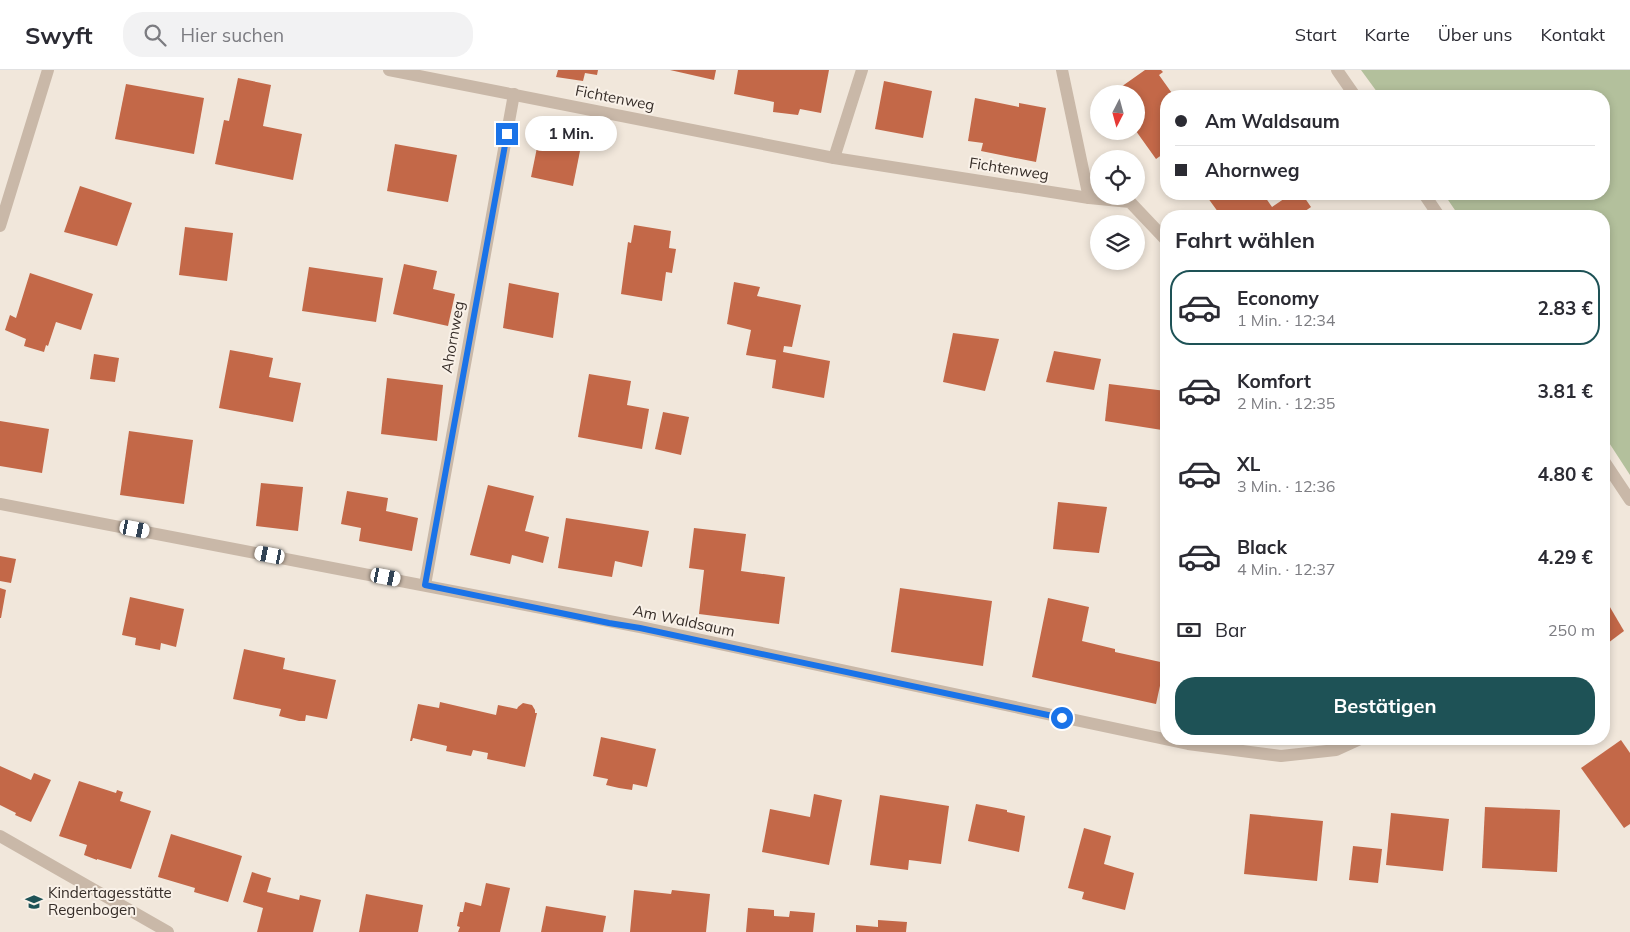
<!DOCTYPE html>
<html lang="de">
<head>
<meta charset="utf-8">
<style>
	body { margin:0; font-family:Mulish,sans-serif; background:#f2f2f3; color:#2b2b33; height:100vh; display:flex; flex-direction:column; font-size:19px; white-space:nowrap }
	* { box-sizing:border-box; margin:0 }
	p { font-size:16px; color:#7c7c81 }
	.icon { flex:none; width:28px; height:28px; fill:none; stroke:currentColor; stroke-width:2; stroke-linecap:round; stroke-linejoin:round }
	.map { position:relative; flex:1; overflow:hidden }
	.sheet { position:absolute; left:1160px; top:140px; width:450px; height:535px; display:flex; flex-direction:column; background:#fff; border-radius:20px; box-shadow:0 2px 8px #0003 }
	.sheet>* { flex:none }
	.hud { position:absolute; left:1160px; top:20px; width:450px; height:110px; border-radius:20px; box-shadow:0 2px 8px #0003; display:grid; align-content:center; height:110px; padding:0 15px; background:#fff }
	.needle { width:32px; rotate:186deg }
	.tools { position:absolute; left:1090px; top:15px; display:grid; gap:10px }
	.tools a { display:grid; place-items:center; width:55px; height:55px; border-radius:50%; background:#fff; box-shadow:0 2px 8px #0003; font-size:25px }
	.end { position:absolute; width:22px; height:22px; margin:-11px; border:6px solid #1a73e8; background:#fff; box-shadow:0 0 0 2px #fff }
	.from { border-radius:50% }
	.bubble { position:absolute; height:35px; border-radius:18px; background:#fff; box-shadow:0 2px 8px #0003; font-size:16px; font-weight:700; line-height:35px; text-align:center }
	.car { position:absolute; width:15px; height:30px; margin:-15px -8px; border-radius:6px; box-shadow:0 0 4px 1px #0007; background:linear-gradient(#fff 24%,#345 0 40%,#fff 0 76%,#345 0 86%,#fff 0) }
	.hud b { display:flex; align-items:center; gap:18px; height:48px; font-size:19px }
	.hud b+b { border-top:1px solid #e1e1e2 }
	.hud i { width:12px; height:12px; background:#2b2b33 }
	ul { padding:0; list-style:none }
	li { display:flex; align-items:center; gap:15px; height:75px; margin:0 10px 8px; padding:0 5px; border:2px solid transparent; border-radius:20px }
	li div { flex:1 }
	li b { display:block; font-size:19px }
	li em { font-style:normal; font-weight:700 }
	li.selected { border-color:#1e5256 }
	li>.icon { width:45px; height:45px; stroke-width:1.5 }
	h2 { padding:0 15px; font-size:22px; line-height:60px }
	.pay { display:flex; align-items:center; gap:12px; height:55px; padding:0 15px; font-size:19px }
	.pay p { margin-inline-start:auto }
	.primary-button { display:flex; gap:10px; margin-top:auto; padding:10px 15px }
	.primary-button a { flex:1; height:58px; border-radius:20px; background:#1e5256; color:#fff; font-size:20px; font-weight:700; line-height:58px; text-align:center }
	header { display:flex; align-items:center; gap:30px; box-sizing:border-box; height:70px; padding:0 25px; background:#fff; border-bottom:1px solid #e1e1e2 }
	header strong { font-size:24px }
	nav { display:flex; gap:28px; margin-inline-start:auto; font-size:18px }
	.search { width:350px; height:45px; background:#f2f2f3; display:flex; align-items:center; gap:12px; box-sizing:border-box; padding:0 18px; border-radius:20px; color:#7c7c81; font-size:19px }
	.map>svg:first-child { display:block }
	.green { fill:#b3c09c }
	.building { fill:#c36848 }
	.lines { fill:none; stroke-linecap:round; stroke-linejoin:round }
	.lane { stroke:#c9b8a8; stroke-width:12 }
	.street { stroke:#c9b8a8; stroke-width:12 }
	.route { stroke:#1a73e8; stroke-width:6 }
	.labels { text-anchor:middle; stroke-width:4; stroke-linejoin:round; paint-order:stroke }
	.street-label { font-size:15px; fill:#362d28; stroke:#f9f1e8 }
	.poi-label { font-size:15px; fill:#362d28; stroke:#f9f1e8; text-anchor:start }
</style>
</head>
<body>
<header>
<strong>Swyft</strong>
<div class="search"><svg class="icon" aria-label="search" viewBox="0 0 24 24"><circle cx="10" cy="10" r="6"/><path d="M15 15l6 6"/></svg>Hier suchen</div>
<nav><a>Start</a><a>Karte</a><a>Über uns</a><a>Kontakt</a></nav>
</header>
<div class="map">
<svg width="1630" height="862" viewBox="0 0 1630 862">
	<rect width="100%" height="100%" fill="#f1e7db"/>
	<path class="green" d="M1361 0H1630V405L1604 365V146H1459L1444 124H1604V26H1380Z"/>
	<g class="building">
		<path d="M558 0H598L597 5 585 3 583 11 556 7Z"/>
		<path d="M670 0H716L714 10Z"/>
		<path d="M738 0H829L821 43 800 39 798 45 773 42 774 32 734 24Z"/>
		<path d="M1145 0H1161L1163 2 1159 5 1174 26H1166V82L1156 89 1136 61V24H1111Z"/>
		<path d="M238 8 271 15 263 56 302 64 293 110 215 94 224 50 229 51Z"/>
		<path d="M884 11 932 21 923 68 875 59Z"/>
		<path d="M126 14 204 28 194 84 115 69Z"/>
		<path d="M975 28 1019 37V33L1046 38 1036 92 981 81 983 73 968 71Z"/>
		<path d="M540 63 582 71 573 116 531 107Z"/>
		<path d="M395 74 457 85 448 132 387 121Z"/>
		<path d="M80 116 132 133 117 176 64 162Z"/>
		<path d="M1205 124H1263L1272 137 1291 124H1302L1311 137 1298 146H1221Z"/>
		<path d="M634 155 671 161 669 178 676 179 672 203 666 202 662 231 621 224 628 172 631 173Z"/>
		<path d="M185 157 233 163 227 211 179 205Z"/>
		<path d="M404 194 437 201 433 219 455 224 448 256 393 244Z"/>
		<path d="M309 197 383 208 376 252 302 241Z"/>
		<path d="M30 203 93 224 81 260 56 252 48 276 46 275 44 282 24 276 26 269 5 260 10 245 16 248Z"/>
		<path d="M734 212 760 217 757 226 801 235 792 277 784 276 783 282 830 291 824 328 772 318 776 290 746 285 751 260 727 254Z"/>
		<path d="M509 213 559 223 553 268 503 258Z"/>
		<path d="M953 263 999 269 985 321 943 312Z"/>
		<path d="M230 280 273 288 269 307 301 313 293 352 219 338Z"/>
		<path d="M1054 281 1101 289 1094 320 1046 312Z"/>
		<path d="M94 284 119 288 115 312 90 309Z"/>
		<path d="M589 304 631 311 627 335 649 339 642 379 578 367Z"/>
		<path d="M387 308 443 315 437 371 381 364Z"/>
		<path d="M1109 314 1166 321 1162 360 1105 351Z"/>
		<path d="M663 342 689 347 681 385 655 379Z"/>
		<path d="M0 351 49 359 42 403 0 396Z"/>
		<path d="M129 361 193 370 184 434 120 425Z"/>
		<path d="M261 413 303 417 298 461 256 456Z"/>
		<path d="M488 415 534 426 525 461 549 467 543 493 512 485 510 494 470 485Z"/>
		<path d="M347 421 388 428 386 441 418 448 412 481 359 471 361 458 341 454Z"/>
		<path d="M1058 432 1107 437 1099 483 1053 479Z"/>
		<path d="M566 448 649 461 642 497 615 491 612 507 558 498Z"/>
		<path d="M694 458 746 464 741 501 785 507 779 554 699 544 704 500 689 498Z"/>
		<path d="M0 486 16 489 11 513 0 511Z"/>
		<path d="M0 518 6 520 1 548H0Z"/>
		<path d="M900 518 992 531 983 596 891 582Z"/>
		<path d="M130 527 184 539 176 577 161 573 160 580 135 575 136 568 122 565Z"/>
		<path d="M1604 527 1624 561 1604 576Z"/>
		<path d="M1048 528 1089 537 1082 571 1115 579V582L1165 593 1156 634 1032 607Z"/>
		<path d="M244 579 285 588 283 599 336 610 327 649 306 645 305 651H299L279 646 281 639 233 629Z"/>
		<path d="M440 632 496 645 498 635 517 639 518 637 523 633 532 635 535 640V643H537L525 697 487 689 488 683 473 680 471 686 446 681 447 676 413 668 412 671H410L418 634 439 638Z"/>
		<path d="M601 667 656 679 647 717 633 714 632 720 619 718 606 715 608 709 593 706Z"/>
		<path d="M1621 670 1630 683V754L1624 758 1581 698Z"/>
		<path d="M0 696 31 710 34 703 51 710 31 752 15 745 16 743 0 735Z"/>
		<path d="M79 711 116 723 117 720 123 722 120 731 151 741 131 799 97 789V790L84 785 87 775 59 766Z"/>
		<path d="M814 724 842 730 829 795 762 782 770 739 810 747Z"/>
		<path d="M880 725 949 736 941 794 909 790 908 800 870 795Z"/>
		<path d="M976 734 1007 740V742L1025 746 1019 782 968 771Z"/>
		<path d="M1485 737 1560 740 1557 802 1482 798Z"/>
		<path d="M1391 743 1449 749 1443 801 1386 795Z"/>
		<path d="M1250 744 1323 751 1317 811 1244 804Z"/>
		<path d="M1084 758 1111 766 1104 794 1134 803 1125 840 1082 829 1084 822 1068 818Z"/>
		<path d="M171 764 242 786 228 832 194 822 195 818 158 807Z"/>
		<path d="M1353 776 1382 779 1378 813 1349 810Z"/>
		<path d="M252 802 271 808 267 822 299 830 300 825 321 830 313 862H257L263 838 243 832Z"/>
		<path d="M486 813 510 818 500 862H458L460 857 457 856 460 842H463L465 832 481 836Z"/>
		<path d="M634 820 671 824 672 820 710 824 706 862H630Z"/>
		<path d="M366 824 423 835 418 862H359Z"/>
		<path d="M546 836 606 846 603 862H541Z"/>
		<path d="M748 838 774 840V846L789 847 790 841 815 843 813 862H746Z"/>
		<path d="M878 850 907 852 906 862H856V855L878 857Z"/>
	</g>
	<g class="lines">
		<g class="lane">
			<path d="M1062 0 1089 128"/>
			<path d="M834 88 862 0"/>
		</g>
		<g class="street">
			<path d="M389 0 834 88 1089 128 1130 132 1166 170"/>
			<path d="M1337 0 1355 26"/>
			<path d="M1424 124 1439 146"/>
			<path d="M0 156 48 0"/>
			<path d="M1604 391 1630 430"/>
			<path d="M0 434 640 557 1188 674 1281 686 1336 680 1360 669"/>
			<path d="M425 515 514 24"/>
			<path d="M0 766 168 862"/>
		</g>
	</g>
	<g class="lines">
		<path class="route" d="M507 64 425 515 609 553 640 558 1062 648"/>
	</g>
	<defs>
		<g id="school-bare" transform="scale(1.35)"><path d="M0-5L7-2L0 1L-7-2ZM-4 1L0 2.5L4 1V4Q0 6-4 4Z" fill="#1e5256" stroke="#f9f1e8" stroke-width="2.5" paint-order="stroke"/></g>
	</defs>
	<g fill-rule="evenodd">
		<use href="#school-bare" x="34" y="832"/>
	</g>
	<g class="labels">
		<g class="street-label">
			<text transform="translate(615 28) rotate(11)" y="5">Fichtenweg</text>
			<text transform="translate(1009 99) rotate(9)" y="5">Fichtenweg</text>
			<text transform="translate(453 267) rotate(-80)" y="5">Ahornweg</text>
			<text transform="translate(684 551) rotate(12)" y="5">Am Waldsaum</text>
		</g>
		<g class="poi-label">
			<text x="48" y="828">Kindertagesstätte<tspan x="48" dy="17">Regenbogen</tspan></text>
		</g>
	</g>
</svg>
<div class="tools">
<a><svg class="needle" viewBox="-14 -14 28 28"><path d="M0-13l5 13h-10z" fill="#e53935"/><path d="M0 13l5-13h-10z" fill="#7c7c81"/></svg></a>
<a><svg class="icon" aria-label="locate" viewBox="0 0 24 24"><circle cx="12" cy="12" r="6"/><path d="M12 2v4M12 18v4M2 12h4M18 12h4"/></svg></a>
<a><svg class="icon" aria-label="layers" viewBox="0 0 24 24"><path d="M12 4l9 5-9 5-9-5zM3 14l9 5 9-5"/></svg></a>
</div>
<i class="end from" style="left:1062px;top:648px"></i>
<i class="end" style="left:507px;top:64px"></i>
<div class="bubble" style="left:525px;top:46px;width:92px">1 Min.</div>
<i class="car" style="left:135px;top:459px;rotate:101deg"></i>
<i class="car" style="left:270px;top:485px;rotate:281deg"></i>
<i class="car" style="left:386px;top:507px;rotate:101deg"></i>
<div class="hud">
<b><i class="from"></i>Am Waldsaum</b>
<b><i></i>Ahornweg</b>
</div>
<section class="sheet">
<h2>Fahrt wählen</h2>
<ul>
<li class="selected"><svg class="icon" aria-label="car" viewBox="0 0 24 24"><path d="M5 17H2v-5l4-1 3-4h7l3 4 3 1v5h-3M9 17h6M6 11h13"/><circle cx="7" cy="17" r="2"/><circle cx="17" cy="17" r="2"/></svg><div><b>Economy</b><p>1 Min. · 12:34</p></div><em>2.83 €</em></li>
<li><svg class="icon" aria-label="car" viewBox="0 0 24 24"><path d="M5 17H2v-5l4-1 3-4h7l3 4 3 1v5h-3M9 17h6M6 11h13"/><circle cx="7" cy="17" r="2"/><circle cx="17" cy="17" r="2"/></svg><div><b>Komfort</b><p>2 Min. · 12:35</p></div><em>3.81 €</em></li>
<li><svg class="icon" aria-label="car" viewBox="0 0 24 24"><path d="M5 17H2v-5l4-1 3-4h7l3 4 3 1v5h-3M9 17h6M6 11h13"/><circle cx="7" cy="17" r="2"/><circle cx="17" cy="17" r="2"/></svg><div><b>XL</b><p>3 Min. · 12:36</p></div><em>4.80 €</em></li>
<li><svg class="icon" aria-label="car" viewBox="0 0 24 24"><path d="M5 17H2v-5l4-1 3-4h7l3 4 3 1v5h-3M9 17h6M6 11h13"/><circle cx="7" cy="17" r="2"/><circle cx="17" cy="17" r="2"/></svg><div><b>Black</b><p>4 Min. · 12:37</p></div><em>4.29 €</em></li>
</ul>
<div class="pay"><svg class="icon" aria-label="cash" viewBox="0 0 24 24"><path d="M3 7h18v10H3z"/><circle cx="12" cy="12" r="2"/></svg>Bar<p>250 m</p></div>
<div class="primary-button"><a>Bestätigen</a></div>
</section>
</div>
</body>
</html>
